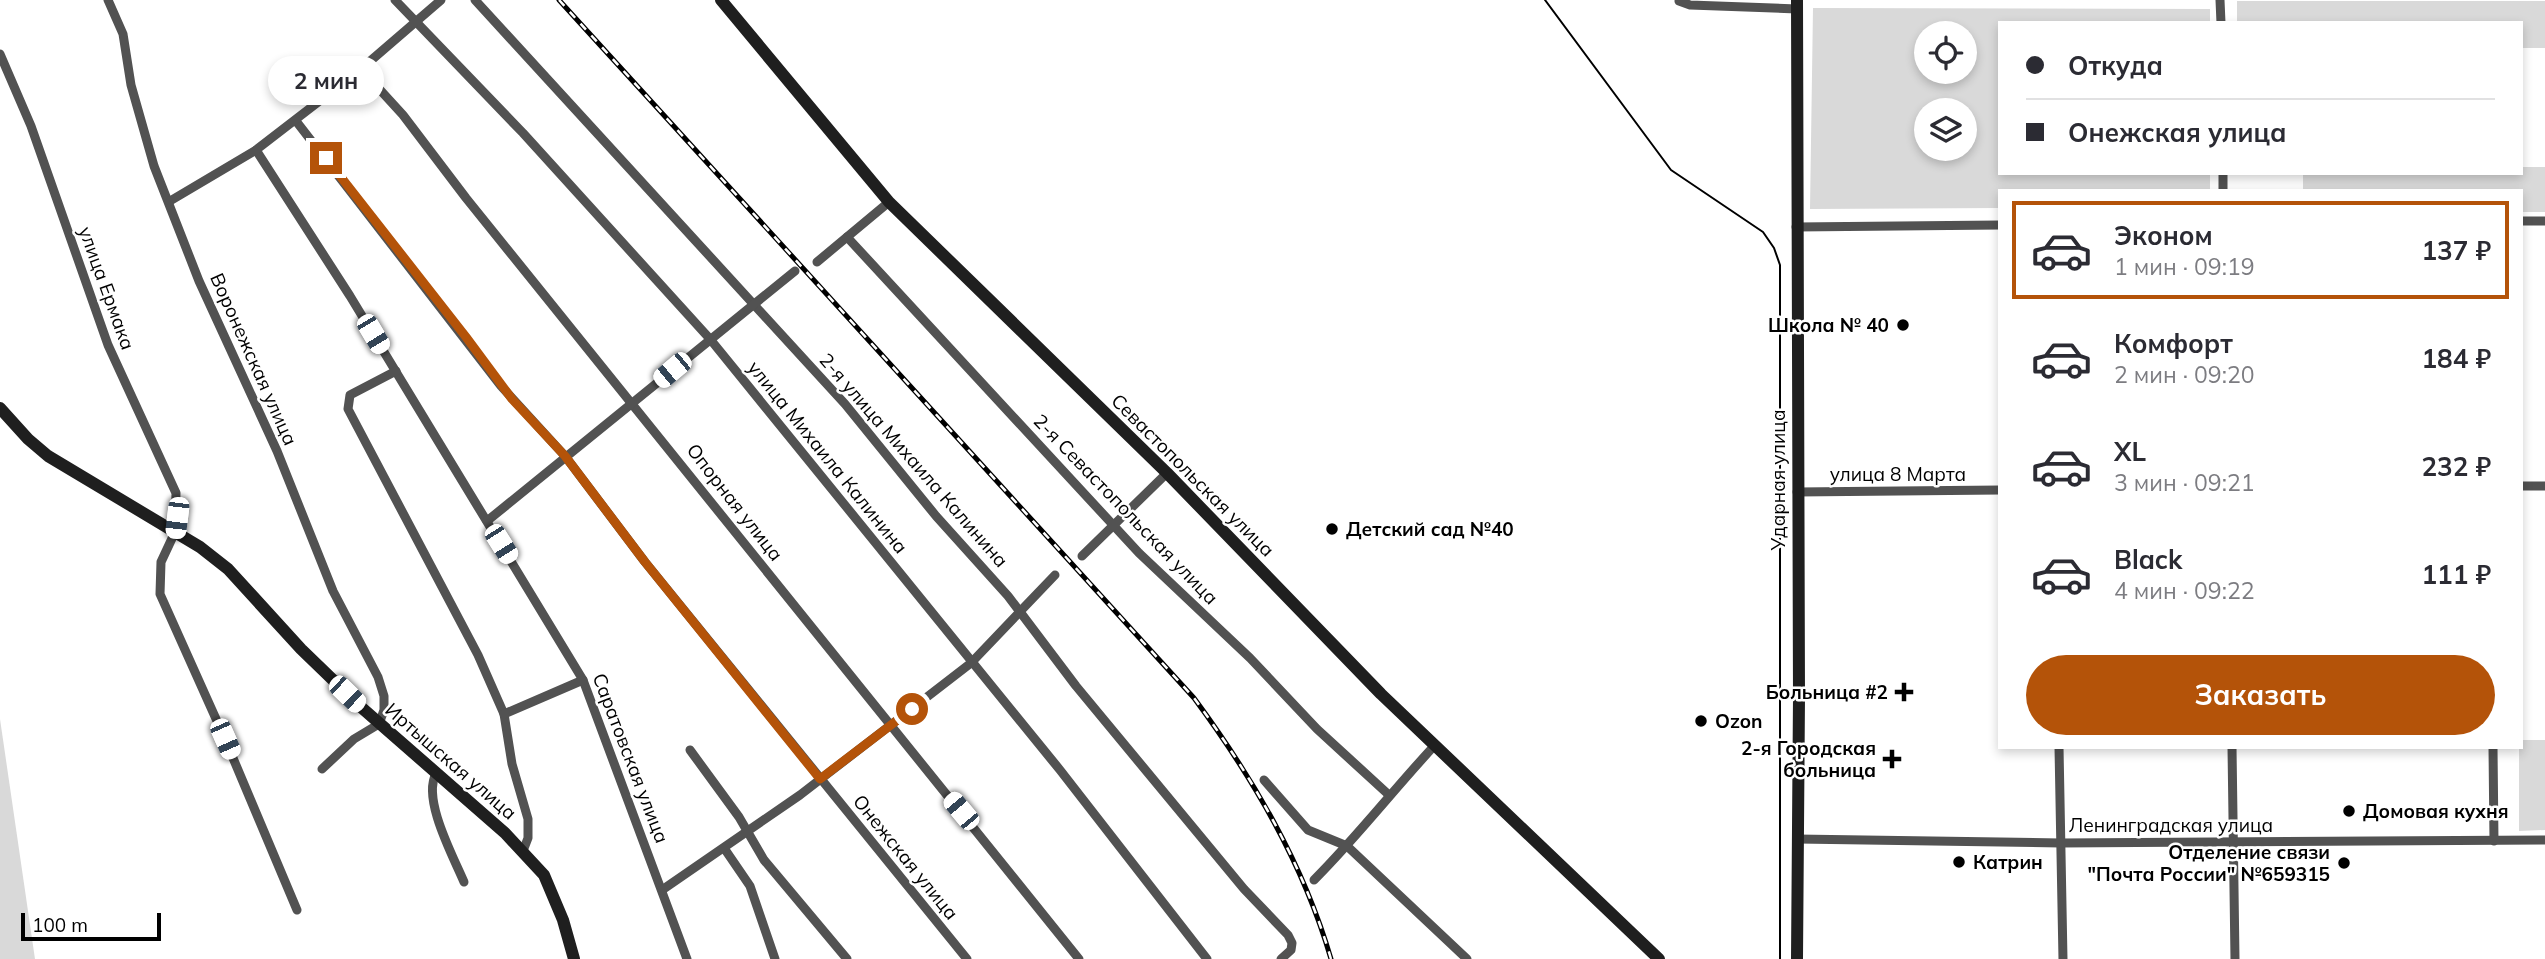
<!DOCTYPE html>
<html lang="ru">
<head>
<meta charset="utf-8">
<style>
	body { margin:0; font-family:Mulish,sans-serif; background:#f2f2f3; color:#2b2b33; height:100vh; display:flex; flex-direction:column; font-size:26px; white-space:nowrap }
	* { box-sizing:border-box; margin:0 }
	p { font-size:23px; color:#7c7c81 }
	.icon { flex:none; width:38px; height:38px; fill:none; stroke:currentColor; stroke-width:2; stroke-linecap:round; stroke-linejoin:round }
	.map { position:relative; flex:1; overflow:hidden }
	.side { position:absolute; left:1998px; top:189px; width:525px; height:560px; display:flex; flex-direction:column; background:#fff; border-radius:0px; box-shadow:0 4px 10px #0003 }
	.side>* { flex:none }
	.banner { position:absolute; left:1998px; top:21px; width:525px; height:154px; border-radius:0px; box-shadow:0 4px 10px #0003; display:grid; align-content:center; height:154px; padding:0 28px; background:#fff }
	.buttons { position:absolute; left:1914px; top:21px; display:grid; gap:14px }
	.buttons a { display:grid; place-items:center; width:63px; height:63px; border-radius:50%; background:#fff; box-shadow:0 4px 10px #0003; font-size:35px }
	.scale { position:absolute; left:21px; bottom:18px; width:140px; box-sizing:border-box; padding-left:7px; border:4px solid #000; border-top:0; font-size:19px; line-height:24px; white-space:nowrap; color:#000; -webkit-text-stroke:5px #fff; paint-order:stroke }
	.end { position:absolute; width:32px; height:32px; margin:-16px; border:9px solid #b45309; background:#fff; box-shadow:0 0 0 4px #fff }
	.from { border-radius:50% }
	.bubble { position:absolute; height:49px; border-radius:24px; background:#fff; box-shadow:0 4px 10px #0003; font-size:23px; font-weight:700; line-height:49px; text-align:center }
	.car { position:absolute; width:21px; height:42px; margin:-21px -10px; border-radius:9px; box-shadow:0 0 5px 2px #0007; background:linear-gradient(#fff 24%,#345 0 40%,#fff 0 76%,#345 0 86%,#fff 0) }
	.banner b { display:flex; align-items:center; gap:24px; height:66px; font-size:26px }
	.banner b+b { border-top:2px solid #e1e1e2 }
	.banner i { width:18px; height:18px; background:#2b2b33 }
	ul { padding:12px 0 0; list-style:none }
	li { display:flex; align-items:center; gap:21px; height:98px; margin:0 14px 10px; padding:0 14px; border:4px solid transparent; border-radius:0px }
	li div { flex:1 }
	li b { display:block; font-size:26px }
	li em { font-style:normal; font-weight:700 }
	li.on { border-color:#b45309 }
	li>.icon { width:63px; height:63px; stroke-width:1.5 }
	.button { display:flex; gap:14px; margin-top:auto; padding:14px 28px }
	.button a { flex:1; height:80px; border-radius:42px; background:#b45309; color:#fff; font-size:28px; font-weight:700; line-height:80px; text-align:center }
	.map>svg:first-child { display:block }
	.green { fill:#d9d9d9; fill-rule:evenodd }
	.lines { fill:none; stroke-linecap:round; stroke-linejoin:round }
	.street { stroke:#525252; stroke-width:9 }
	.secondary { stroke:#1f1f1f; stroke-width:12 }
	.tram { stroke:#000; stroke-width:2 }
	.rail-casing { stroke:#000; stroke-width:5 }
	.rail { stroke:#fff; stroke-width:2.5; stroke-dasharray:8; stroke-linecap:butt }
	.route { stroke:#b45309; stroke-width:9 }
	.poi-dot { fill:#000; stroke:#fff; stroke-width:2.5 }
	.labels { text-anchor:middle; stroke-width:5; stroke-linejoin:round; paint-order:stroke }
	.street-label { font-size:19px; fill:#000; stroke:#fff }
	.poi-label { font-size:19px; font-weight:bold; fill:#000; stroke:#fff; text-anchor:end }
</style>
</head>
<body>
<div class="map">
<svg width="2545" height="959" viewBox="0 0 2545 959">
	<rect width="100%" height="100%" fill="#fff"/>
	<g class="green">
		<path d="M2237 1H2545V48H2522V23H2237Z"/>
		<path d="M1813 8 2210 9V23H2000V173H2210V191H2000V208L1810 209ZM1927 33H1965V72H1927ZM1927 110H1965V149H1927Z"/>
		<path d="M2522 167H2545V212H2522V191H2303V173H2522Z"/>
		<path d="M0 719 35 959H0Z"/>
		<path d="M2522 740H2545V830L2519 831V747H2522Z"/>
	</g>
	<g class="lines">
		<g class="street">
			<path d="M108 0 123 34 131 85 154 166 199 281 277 451 333 591 378 677 384 696V710L379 724 354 739 322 769"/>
			<path d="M395 0 523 133 710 339 1060 770 1207 959"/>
			<path d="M475 0 845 404 936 516 1008 596 1076 686 1244 889 1288 935 1292 943 1291 950 1281 959"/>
			<path d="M2220 0 2221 23"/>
			<path d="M1679 1 1690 5 1797 9"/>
			<path d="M0 54 31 126 108 345 176 493 175 532 161 562 160 594 225 739 297 910"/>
			<path d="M361 69 403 115 466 198 1079 959"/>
			<path d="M296 121 501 386 565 456 645 562 967 959"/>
			<path d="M256 150 350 296 583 680 687 959"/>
			<path d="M2223 173V191"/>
			<path d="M170 201 256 150 361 69 441 0"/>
			<path d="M2522 221H2545"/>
			<path d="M1796 227 2000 225"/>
			<path d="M847 237 1139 553 1250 658 1317 729 1389 795"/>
			<path d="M817 262 889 202"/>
			<path d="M396 371 350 395 348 409 478 655 504 714 512 764 528 819V838L523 851"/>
			<path d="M2522 486H2545"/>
			<path d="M1797 492 2000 490"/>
			<path d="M487 521 795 271"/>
			<path d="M1082 556 1167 473"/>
			<path d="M504 714 583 680"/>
			<path d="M2059 747 2063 959"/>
			<path d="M2232 747 2235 959"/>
			<path d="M2493 747 2494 841"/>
			<path d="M690 750 739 817 764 860 847 959"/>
			<path d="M436 774C422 799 453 856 464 882"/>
			<path d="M1264 780 1308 830 1347 846 1467 959"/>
			<path d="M1797 839 2061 843 2545 840"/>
			<path d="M724 848 750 886 775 959"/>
			<path d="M1314 880C1357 837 1394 789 1435 745"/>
			<path d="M662 890 800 795 971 663 1055 575"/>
		</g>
		<g class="secondary">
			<path d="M721 0 889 202 1167 473 1381 694 1659 959"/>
			<path d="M0 408 28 439 48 456 200 547 228 569 301 649 362 708 505 833 544 875 563 920 574 959"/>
			<path d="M1797 959 1799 697 1797 0"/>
		</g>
		<path class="tram" d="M1545 0 1671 170 1763 232 1774 248 1780 265V959"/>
		<g class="rail-casing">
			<path id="rail" d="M559 0 1194 698C1253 778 1303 863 1331 959"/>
		</g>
		<use href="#rail" class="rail"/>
	</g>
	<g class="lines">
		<path class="route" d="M326 158 466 337 512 399 565 456 645 562 820 779 912 709"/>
	</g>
	<g class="poi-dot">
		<circle cx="1903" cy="325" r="7"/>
		<circle cx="1332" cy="529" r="7"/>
		<path d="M1900.5 681.5h7v7h7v7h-7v7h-7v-7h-7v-7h7z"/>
		<circle cx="1701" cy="721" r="7"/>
		<path d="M1888.5 748.5h7v7h7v7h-7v7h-7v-7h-7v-7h7z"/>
		<circle cx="2349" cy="811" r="7"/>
		<circle cx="1959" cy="862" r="7"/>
		<circle cx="2344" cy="863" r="7"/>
	</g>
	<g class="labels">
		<g class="street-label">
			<text transform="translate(107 288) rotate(70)" y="7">улица Ермака</text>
			<text transform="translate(254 359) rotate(66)" y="7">Воронежская улица</text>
			<text transform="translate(828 457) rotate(51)" y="7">улица Михаила Калинина</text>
			<text transform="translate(914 460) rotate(49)" y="7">2-я улица Михаила Калинина</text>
			<text x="1898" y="481">улица 8 Марта</text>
			<text transform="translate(1193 475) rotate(45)" y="7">Севастопольская улица</text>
			<text transform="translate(1778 480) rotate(-90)" y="7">Ударная улица</text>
			<text transform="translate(735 502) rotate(52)" y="7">Опорная улица</text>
			<text transform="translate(1126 509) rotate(46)" y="7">2-я Севастопольская улица</text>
			<text transform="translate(631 758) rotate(69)" y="7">Саратовская улица</text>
			<text transform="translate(451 761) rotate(41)" y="7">Иртышская улица</text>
			<text x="2171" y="832">Ленинградская улица</text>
			<text transform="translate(906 857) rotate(51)" y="7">Онежская улица</text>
		</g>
		<g class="poi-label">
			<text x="1889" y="332">Школа № 40</text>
			<text x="1346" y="536" text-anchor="start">Детский сад №40</text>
			<text x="1888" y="699">Больница #2</text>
			<text x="1715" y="728" text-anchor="start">Ozon</text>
			<text x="1876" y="755">2-я Городская<tspan x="1876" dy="22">больница</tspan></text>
			<text x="2363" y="818" text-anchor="start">Домовая кухня</text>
			<text x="2330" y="859">Отделение связи<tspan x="2330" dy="22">"Почта России" №659315</tspan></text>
			<text x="1973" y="869" text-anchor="start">Катрин</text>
		</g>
	</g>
</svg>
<div class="buttons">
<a><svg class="icon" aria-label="locate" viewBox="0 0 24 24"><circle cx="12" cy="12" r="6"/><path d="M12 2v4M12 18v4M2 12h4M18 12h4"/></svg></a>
<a><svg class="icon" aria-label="layers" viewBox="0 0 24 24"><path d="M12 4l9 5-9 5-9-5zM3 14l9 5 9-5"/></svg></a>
</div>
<div class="scale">100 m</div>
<i class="end from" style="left:912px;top:709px"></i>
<i class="end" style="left:326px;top:158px"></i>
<div class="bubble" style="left:268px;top:56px;width:116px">2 мин</div>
<i class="car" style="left:373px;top:334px;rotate:149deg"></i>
<i class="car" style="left:672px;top:370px;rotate:230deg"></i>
<i class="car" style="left:177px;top:518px;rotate:187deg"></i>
<i class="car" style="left:501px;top:544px;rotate:148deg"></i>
<i class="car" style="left:347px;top:694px;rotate:134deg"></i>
<i class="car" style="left:225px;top:739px;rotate:156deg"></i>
<i class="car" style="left:961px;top:811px;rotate:320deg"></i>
<div class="banner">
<b><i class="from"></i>Откуда</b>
<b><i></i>Онежская улица</b>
</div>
<section class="side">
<ul>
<li class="on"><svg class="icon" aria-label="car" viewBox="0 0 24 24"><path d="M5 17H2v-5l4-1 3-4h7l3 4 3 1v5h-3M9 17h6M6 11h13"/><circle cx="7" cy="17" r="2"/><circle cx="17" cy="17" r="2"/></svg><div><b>Эконом</b><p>1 мин · 09:19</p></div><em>137 ₽</em></li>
<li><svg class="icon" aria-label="car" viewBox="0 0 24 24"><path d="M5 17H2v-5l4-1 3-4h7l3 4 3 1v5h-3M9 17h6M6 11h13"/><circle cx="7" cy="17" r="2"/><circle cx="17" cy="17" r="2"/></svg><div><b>Комфорт</b><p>2 мин · 09:20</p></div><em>184 ₽</em></li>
<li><svg class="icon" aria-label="car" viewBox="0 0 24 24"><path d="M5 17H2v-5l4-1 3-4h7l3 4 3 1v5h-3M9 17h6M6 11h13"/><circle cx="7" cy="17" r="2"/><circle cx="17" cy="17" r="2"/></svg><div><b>XL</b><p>3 мин · 09:21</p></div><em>232 ₽</em></li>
<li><svg class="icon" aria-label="car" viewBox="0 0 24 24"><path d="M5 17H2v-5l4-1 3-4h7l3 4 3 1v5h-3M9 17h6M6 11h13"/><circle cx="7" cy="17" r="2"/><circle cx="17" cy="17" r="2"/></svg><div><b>Black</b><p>4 мин · 09:22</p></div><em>111 ₽</em></li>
</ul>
<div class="button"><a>Заказать</a></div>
</section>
</div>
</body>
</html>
